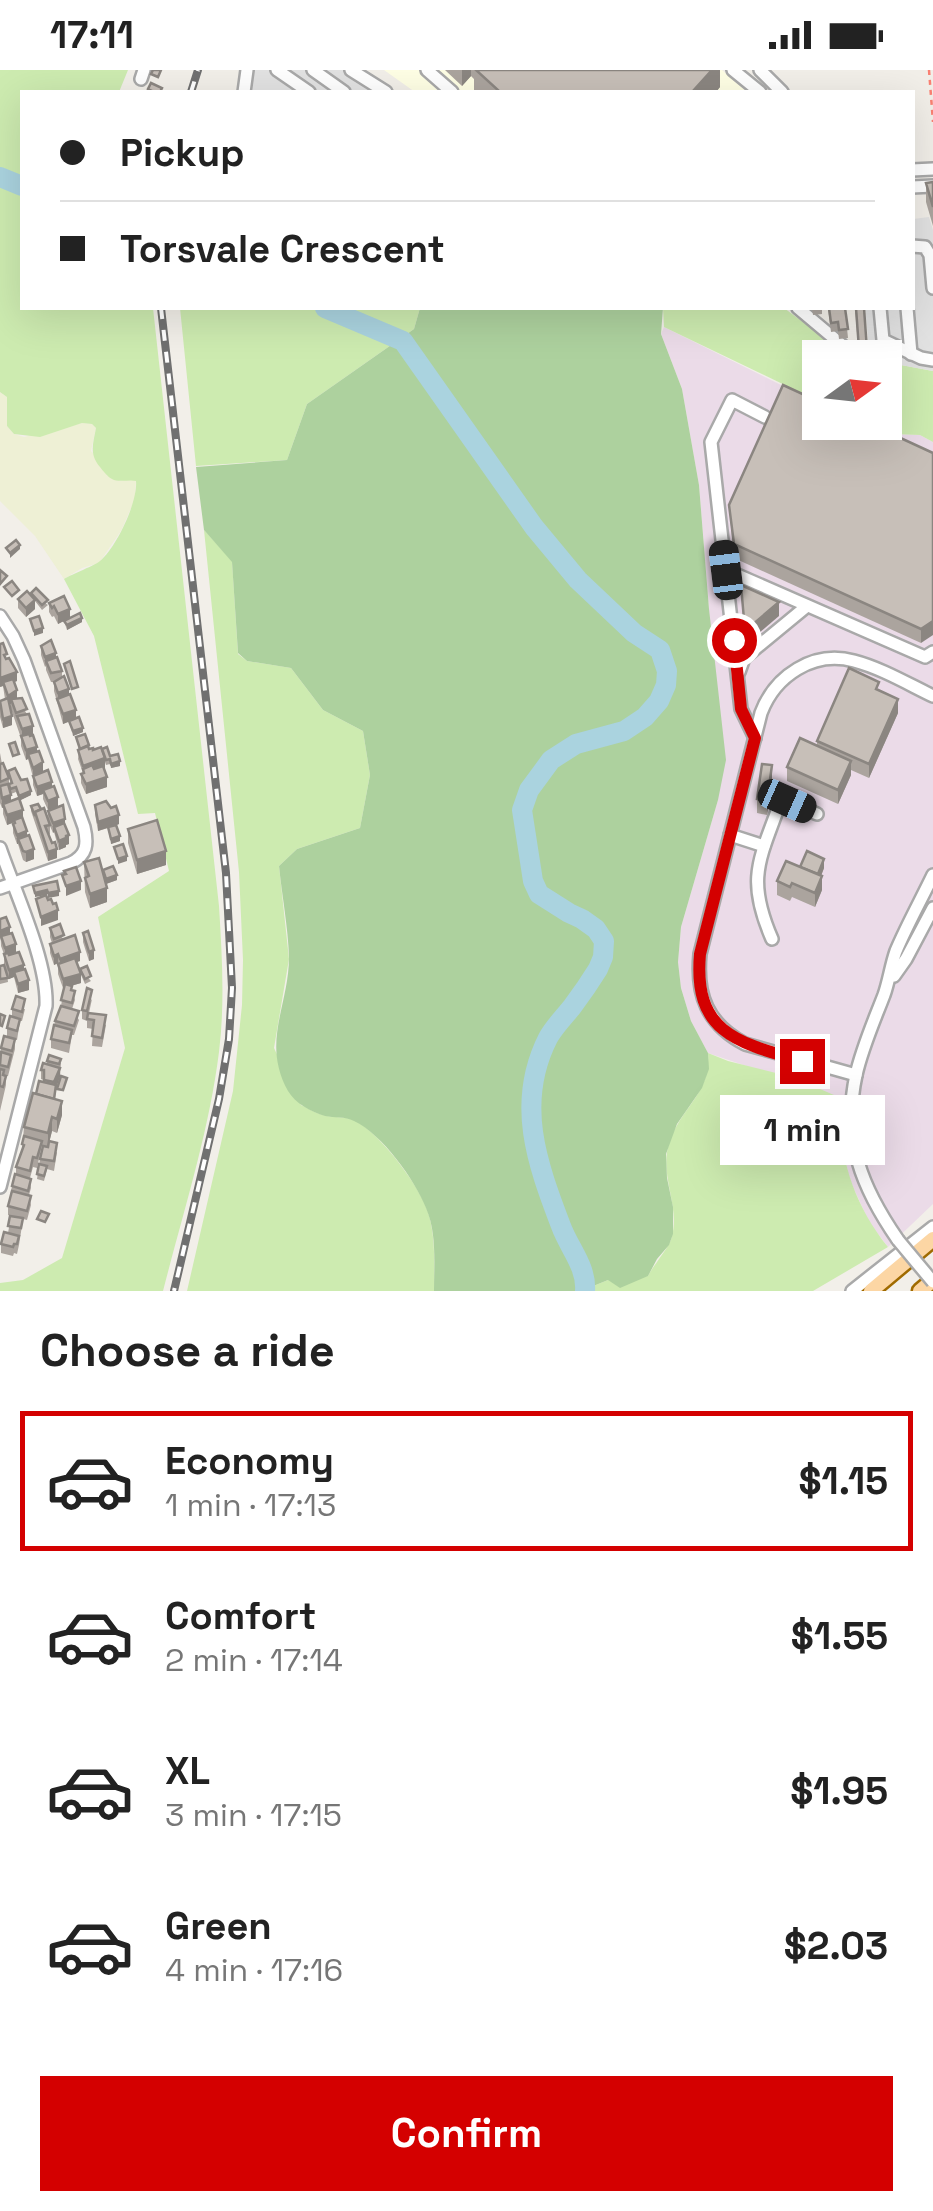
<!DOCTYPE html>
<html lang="en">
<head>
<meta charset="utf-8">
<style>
	body { margin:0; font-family:"Space Grotesk",sans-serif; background:#f2f2f2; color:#222; height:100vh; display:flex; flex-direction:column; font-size:38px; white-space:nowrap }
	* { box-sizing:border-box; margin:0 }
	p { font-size:32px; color:#767676 }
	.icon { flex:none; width:55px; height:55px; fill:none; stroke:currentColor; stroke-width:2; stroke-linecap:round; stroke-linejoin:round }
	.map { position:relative; height:1221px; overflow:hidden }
	.details { display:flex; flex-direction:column; background:#fff; flex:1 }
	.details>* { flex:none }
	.banner { position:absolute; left:20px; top:20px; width:895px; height:220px; border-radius:0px; box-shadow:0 10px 40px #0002; display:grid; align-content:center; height:220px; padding:0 40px; background:#fff }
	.needle { width:65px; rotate:75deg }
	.buttons { position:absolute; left:802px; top:270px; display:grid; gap:20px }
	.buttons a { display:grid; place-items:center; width:100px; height:100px; border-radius:0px; background:#fff; box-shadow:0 10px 40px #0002; font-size:50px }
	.end { position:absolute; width:45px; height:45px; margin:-22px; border:12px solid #d40000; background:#fff; box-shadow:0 0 0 5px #fff }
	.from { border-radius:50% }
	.bubble { position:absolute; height:70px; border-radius:0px; background:#fff; box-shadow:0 10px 40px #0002; font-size:32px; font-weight:700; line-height:70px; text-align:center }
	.car { position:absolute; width:30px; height:60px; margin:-30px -15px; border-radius:12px; box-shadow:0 0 8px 2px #0007; background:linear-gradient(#222 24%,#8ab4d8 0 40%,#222 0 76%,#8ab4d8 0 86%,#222 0) }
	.banner b { display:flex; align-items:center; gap:35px; height:95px; font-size:38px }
	.banner b+b { border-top:2px solid #e0e0e0 }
	.banner i { width:25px; height:25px; background:#222 }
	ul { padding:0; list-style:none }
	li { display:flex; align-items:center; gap:30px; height:140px; margin:0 20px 15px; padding:0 20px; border:5px solid transparent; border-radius:0px }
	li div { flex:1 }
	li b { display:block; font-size:38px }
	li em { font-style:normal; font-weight:700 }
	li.active { border-color:#d40000 }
	li>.icon { width:90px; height:90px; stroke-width:1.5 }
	h2 { padding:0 40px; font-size:45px; line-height:120px }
	.action { display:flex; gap:20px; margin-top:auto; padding:20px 40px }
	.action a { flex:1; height:115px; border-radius:0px; background:#d40000; color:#fff; font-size:40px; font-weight:700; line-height:115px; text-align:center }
	.status { display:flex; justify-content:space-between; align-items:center; height:70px; padding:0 50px; background:#fff; direction:ltr }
	.status svg { height:28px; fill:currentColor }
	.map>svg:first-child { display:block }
	.industrial { fill:#ebdbe8 }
	.education { fill:#ffffe5 }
	.farmland { fill:#eef0d5 }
	.grass { fill:#cdebb0 }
	.forest { fill:#add19e }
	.parking { fill:#e2e2e2 }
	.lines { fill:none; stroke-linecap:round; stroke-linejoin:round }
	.river { stroke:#aad3df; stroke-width:20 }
	.minor-casing { stroke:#a9a9a9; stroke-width:16 }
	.major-casing { stroke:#a06b00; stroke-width:19 }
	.path { stroke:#fa8072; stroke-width:2.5; stroke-dasharray:5 5; stroke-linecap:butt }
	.minor { stroke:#fff; stroke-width:11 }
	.major { stroke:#fcd6a4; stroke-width:14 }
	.rail-casing { stroke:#707070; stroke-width:8 }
	.rail { stroke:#fff; stroke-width:4; stroke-dasharray:11; stroke-linecap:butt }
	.minor-bridge-casing { stroke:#a9a9a9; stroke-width:16; stroke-linecap:butt }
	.minor-bridge { stroke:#fff; stroke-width:11 }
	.wall { fill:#aba49e; fill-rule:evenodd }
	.shaded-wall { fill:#8b8681 }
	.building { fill:#c7bfb8; stroke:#8b8681; stroke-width:2.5 }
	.route { stroke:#d40000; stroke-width:12 }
</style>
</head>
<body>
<div class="status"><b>17:11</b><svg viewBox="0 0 49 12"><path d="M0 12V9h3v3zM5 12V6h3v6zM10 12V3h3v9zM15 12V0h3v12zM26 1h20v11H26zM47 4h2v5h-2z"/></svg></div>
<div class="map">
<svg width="933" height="1221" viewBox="0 0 933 1221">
	<rect width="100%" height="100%" fill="#f2efe9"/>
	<path class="industrial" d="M664 257 785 317 820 352 866 353 892 364 920 365 933 372V1134L888 1177 869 1152 849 1108 840 1060 841 1028 708 983 691 951 681 918 678 892 681 857 718 730 709 539 699 415 682 319 661 264Z"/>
	<path class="education" d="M384 0H722L747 22H415Z"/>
	<path class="farmland" d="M0 322 7 327V356L14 364 24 367 82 353 92 354 96 358 91 381 120 411 131 409 136 411 135 429 121 461 99 493 82 498 64 509 35 466 0 431Z"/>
	<g class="grass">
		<path d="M0 0H128L119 22H22V238H153L219 836C222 885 225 933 219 982 209 1062 183 1143 163 1221H0V1213L23 1210 62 1188 125 978 98 847 169 801 155 743 138 744 94 566 64 509C72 504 96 495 100 491 116 478 138 432 136 411 129 409 119 413 112 409 109 408 102 400 100 397 89 384 93 374 96 358L92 354 82 353 40 367 14 364 7 356V327L0 322Z"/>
		<path d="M180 238H420L414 259 307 334 287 390 196 396Z"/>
		<path d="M663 238H784L819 264 860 287 820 288V332L664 257Z"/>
		<path d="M885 292 933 301V372L920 365 892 364 867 353 885 352Z"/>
		<path d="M204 460 232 491 238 584 247 591 291 598 323 640 363 661 370 705 360 758 297 779 279 796 289 889 274 978 301 1035C308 1038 315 1043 323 1045 333 1048 344 1046 354 1050 379 1062 420 1116 428 1142 436 1167 434 1195 434 1221H187L233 1021 242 935 243 890 239 802Z"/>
		<path d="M708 983 728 991 792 1007 841 1028C837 1084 853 1133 888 1177L813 1221H581L608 1210 648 1206C654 1194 670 1177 672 1166 680 1136 659 1104 669 1074 680 1037 711 1025 708 983Z"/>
	</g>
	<path class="forest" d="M420 238H663L661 264 682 319 699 415 709 539 726 690 718 730 681 857 678 892 681 918 691 951 708 983 709 999 702 1018 677 1054 666 1084 667 1108 673 1137V1164L669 1175 657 1189 648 1206 620 1218 608 1210 581 1221H434C434 1194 437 1163 426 1138 415 1110 382 1064 354 1051 345 1046 334 1048 325 1046 311 1042 295 1033 288 1021 261 972 289 936 289 887 288 857 282 826 279 796L297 779 360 758 370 705 363 661 323 640 291 598 247 591 238 583 232 492 204 460 196 397 287 390 307 334 414 259Z"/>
	<g class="parking">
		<path d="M250 0H362L396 22H245Z"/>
		<path d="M929 147 933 160V301L885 292V288L870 287 865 238H912L913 149Z"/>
	</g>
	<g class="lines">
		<g class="river">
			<path d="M0 107 22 116"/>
			<path d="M325 238 403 271 534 457 578 510 634 563 660 580 667 601 666 615 659 631 645 647 624 661 576 674 551 690 529 720 522 740 533 811 539 824 569 843 582 849 596 859 604 871 603 887 598 899C590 912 581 925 572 937 564 947 554 957 548 968 515 1033 537 1093 561 1156 569 1178 587 1197 585 1221"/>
		</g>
		<g class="minor-casing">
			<g id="minor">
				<path d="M277 0 309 22"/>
				<path d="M313 0 344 22"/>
				<path d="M351 0 386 22"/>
				<path d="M427 0 452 22"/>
				<path d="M733 0 760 22"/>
				<path d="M760 0 782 22"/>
				<path d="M141 9 144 0"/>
				<path d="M244 22 247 0"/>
				<path d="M912 100 933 99"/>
				<path d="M912 117 933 116"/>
				<path d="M912 176 925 177 930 185 933 218"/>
				<path d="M798 238 842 275"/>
				<path d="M880 238 883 270 921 288 933 290"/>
				<path d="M907 238 911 284"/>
				<path d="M726 500 925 587 933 582"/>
				<path d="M0 546 13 566 24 590 84 757C88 774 87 785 71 793L0 818"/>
				<path d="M739 602 744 588 807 536"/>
				<path d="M755 668 741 639 711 372 732 330 765 347"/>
				<path d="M730 765 764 776"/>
				<path d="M0 778C15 822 48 892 46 936L0 1117"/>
				<path d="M772 869C746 809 759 791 780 733L787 731 817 744"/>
				<path d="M894 906 906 889 933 838"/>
				<path d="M856 1005 745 974C707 954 696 925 700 884L761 643C775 606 813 580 854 591 881 598 908 614 933 626"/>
				<path d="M898 1170C862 1118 842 1070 856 1005 862 978 874 951 884 925 889 911 891 895 896 881 907 855 921 830 933 805"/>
				<path d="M852 1221 933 1157"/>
			</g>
		</g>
		<g class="major-casing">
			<g id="major">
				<path d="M871 1221 933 1169"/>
				<path d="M920 1221 933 1210"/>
			</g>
		</g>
		<path class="path" d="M929 0 933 52"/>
		<use href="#minor" class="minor"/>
		<use href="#major" class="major"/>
		<g class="rail-casing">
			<g id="rail">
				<path d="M191 22 198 0"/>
				<path d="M161 238 226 803 232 918 229 969 219 1029 174 1221"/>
			</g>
		</g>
		<use href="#rail" class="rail"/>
		<g class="minor-bridge-casing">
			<path id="minor-bridge" d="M898 1170 933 1212"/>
		</g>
		<use href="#minor-bridge" class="minor-bridge"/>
	</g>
	<g class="wall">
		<path d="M445 0H720V17L716 22H474V9L471 6 462 16Z"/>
		<path d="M933 112V156L926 132V113Z"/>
		<path d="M812 238H822V244L813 245Z"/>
		<path d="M828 238H845L848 268 839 269 838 261 831 262Z"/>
		<path d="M855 238H864L867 288H859Z"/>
		<path d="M933 383 921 573 734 488 729 435Z"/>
		<path d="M31 523 48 535 42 540 35 531V539L26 547 18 538V529L31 525Z"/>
		<path d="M49 533 70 548 82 552 67 560 64 551 67 549 58 554 54 546 52 547 49 542Z"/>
		<path d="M41 576 56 588 62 601V607L76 648 83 662 73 666 69 651 63 654 54 621V612H51L46 600V596L45 597 41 585Z"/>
		<path d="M7 589 17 611 14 612 17 629 27 644 43 702 48 700V740L43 729V724L37 726 33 715V707L28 689 26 690 21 676V668L11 639V634L9 635 12 655 3 658 0 647V631L5 629 3 616 0 617Z"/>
		<path d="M879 620 898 643 869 708 851 700V705L838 734 787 711V697L817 676V671Z"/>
		<path d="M76 667 89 679 110 686 120 696 111 698 110 694 106 695 105 692 103 698 107 717 86 724 81 713V704L83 703 78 689 79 680Z"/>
		<path d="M0 683 2 694 9 708V717L11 714 8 701 21 710 31 725 20 730 23 749 34 789 26 792 23 790 18 774H17L13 763V754L14 752 7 755 3 744V737L2 738 0 733ZM16 722 19 729 11 731V724Z"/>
		<path d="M772 709 767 745 757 743V729Z"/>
		<path d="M95 735 119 754 117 755 120 771 111 774 108 758 98 761 95 744Z"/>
		<path d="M31 736 48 749V741L65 756 69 774 66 775V777L59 780 54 762 53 763 50 756V764L48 765 57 788 48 791 31 741Z"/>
		<path d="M128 759 166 795 137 804 128 773Z"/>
		<path d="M84 792 117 810 106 814 107 832 90 838 85 822Z"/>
		<path d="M800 797 824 798 821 806 822 820 815 837 792 827 790 831 777 825V811Z"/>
		<path d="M0 849 10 863 16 883 24 899 29 920 18 923 14 907 9 909 7 903 8 912 0 914V896L4 895V884L1 876Z"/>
		<path d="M50 858 64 869 80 891 76 892 80 903V899L91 911 85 914 81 905V913L71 916 75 930 72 939 79 950 74 965H72L69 983 51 978V969L55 951 61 936 64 918H63L58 904V893L54 895 50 883V874L52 873 50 867Z"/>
		<path d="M83 863 94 889 89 891 83 872Z"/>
		<path d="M92 929 89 943 106 955 102 977 92 976 93 959 87 958V949V951L82 949V940Z"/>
		<path d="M12 939H25L22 951H20L17 970H15V979L8 1006H6V1015L0 1041V985L1 978 7 967V958L12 947Z"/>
		<path d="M47 991 61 993 60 1007 56 1018 55 1029 62 1045 57 1063 52 1061 48 1077 42 1075 37 1098 33 1097 30 1108 31 1118 29 1125 31 1135 27 1150 23 1149 19 1175 17 1184 14 1183 13 1186 1 1183V1174L8 1163 11 1146 8 1145V1136L12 1116 16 1104V1097L22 1081 24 1057 36 1024 44 1012V1010L41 1009V1000L47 994Z"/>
		<path d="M57 1082 54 1101 47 1099 44 1111 37 1109 40 1089Z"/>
	</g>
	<g class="shaded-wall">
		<path d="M462 0H471V6L462 16Z"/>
		<path d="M712 0H720V17L716 22H692Z"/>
		<path d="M20 475V479L10 488V483Z"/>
		<path d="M35 530V539L26 547V538Z"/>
		<path d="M779 532V546L745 575V561Z"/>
		<path d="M70 539V548L58 554V544Z"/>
		<path d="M82 548V552L67 560V555Z"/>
		<path d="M933 551V565L921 573V559Z"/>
		<path d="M43 558V563L34 566V561Z"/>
		<path d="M56 583V593L46 591 45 597V587Z"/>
		<path d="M17 602V611L4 616 3 612V616L0 617V608Z"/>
		<path d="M69 619V629L58 633V623Z"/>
		<path d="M17 620V630L11 629V634L8 636V626Z"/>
		<path d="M898 629V643L869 708V694Z"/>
		<path d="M76 640V649L63 654V644Z"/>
		<path d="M12 646V655L3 658V649Z"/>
		<path d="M33 656V665L22 669V659Z"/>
		<path d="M83 658V662L73 666V661Z"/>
		<path d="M37 677V686L28 684V689L26 690V680Z"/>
		<path d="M105 688V698L84 705 83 696Z"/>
		<path d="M120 691V696L111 698V694Z"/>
		<path d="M851 691V705L838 734V720Z"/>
		<path d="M43 692V702L33 708V698Z"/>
		<path d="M772 695V709L767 745V731Z"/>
		<path d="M107 707V717L86 724V714Z"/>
		<path d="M52 712V721L43 720V724L37 726V717Z"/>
		<path d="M31 721V725L19 731V726Z"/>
		<path d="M11 725V734L2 738V728Z"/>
		<path d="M58 727V737L48 740V731Z"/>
		<path d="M23 740V749L7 755V745Z"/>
		<path d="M119 745V754L98 761V752Z"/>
		<path d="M65 749V758L54 757V762L53 763V753Z"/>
		<path d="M27 761V771L18 769V774H17V765Z"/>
		<path d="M69 765V774L66 775V777L59 780V771Z"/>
		<path d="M120 766V771L111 774V769Z"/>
		<path d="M34 779V789L26 792V782Z"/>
		<path d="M57 779V788L48 791V782Z"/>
		<path d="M166 781V795L137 804V790Z"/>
		<path d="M127 786V791L118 794V789Z"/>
		<path d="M824 789V798L817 816V807Z"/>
		<path d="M117 805V810L106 814V809Z"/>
		<path d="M822 806V820L815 837V823Z"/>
		<path d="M81 811V820L66 826V816Z"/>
		<path d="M107 818V832L90 838V824Z"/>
		<path d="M47 820V825L35 827V823Z"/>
		<path d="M59 821V826L48 828V823Z"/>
		<path d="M58 840V850L41 856V847Z"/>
		<path d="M10 857V867L1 866 0 871V861Z"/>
		<path d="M16 874V883L5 887V878Z"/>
		<path d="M94 880V889L89 891V882Z"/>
		<path d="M80 882V891L60 898V889Z"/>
		<path d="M58 884V893L54 895V886Z"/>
		<path d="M24 895V904L14 902V907L9 909V900Z"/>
		<path d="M81 904V913L63 918V909Z"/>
		<path d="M29 910V920L18 923V914Z"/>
		<path d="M60 998V1007L56 1018 53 1041 54 1012Z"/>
		<path d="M62 1031V1045L57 1063V1049Z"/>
		<path d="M52 1047V1061L48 1077V1063Z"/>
	</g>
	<g class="building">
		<path d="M153 0H161L158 7 151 4Z"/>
		<path d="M476 0H712L692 22H500Z"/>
		<path d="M151 13 162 18 160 22H152V21L148 19Z"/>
		<path d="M933 112V137L926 113Z"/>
		<path d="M829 238H845L848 259 839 260 838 252 831 253Z"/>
		<path d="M856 238H864L867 280 859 279Z"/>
		<path d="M783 315 820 332V352H866L933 383V551L921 559 734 474 729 435Z"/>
		<path d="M16 470 20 475 10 483 6 478Z"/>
		<path d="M0 500 7 506 0 514Z"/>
		<path d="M12 511 19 520 12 526 4 517Z"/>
		<path d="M741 515 779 532 745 561Z"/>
		<path d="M36 518 48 530 42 535 31 523Z"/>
		<path d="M27 521 35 530 26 538 18 529Z"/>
		<path d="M64 526 70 539 58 544 54 536 52 538 49 533Z"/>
		<path d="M80 543 82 548 67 555 64 551Z"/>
		<path d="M39 546 43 558 34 561 30 549Z"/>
		<path d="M51 570 56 583 45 587 41 576Z"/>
		<path d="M3 573 7 584 4 585 6 589 9 588 17 602 0 608V574Z"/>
		<path d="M57 587 62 601 51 603 46 591Z"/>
		<path d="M70 591 78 617 72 619 64 594Z"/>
		<path d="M849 598 879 612 876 619 898 629 869 694 817 671Z"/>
		<path d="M64 606 69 619 58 623 54 612Z"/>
		<path d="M13 609 17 620 8 626 3 612Z"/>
		<path d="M70 624 76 640 63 644 57 629Z"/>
		<path d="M8 628 12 646 3 649 0 631Z"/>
		<path d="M22 628 27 639 16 643 11 629Z"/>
		<path d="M29 644 33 656 22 659 17 646Z"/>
		<path d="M79 647 83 658 73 661 69 651Z"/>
		<path d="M29 664 30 666 33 665 37 677 26 680 21 666Z"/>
		<path d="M85 664 89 675 80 679 76 667Z"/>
		<path d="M800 668 851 691 838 720 787 697Z"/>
		<path d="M15 672 19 684 13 686 9 674Z"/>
		<path d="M88 676 89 679 93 678V680L101 677 105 688 83 696 78 680Z"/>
		<path d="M107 677 110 686 118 684 120 691 111 694 110 689 106 690 102 679Z"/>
		<path d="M39 681 43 692 33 698 28 684Z"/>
		<path d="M3 693 9 708 0 712V694Z"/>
		<path d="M762 694 772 695 767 731 757 729Z"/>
		<path d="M92 695 94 699 103 696 107 707 86 714 81 704 84 703 83 699Z"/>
		<path d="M15 698 21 710 27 709 31 721 19 726 16 717 10 719 9 714 12 713 8 701Z"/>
		<path d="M48 700 52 712 37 717 33 706Z"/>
		<path d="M8 714 11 725 2 728 0 716Z"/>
		<path d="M54 716 58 727 48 731 43 720Z"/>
		<path d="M19 728 23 740 7 745 3 734Z"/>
		<path d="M106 731 111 738 116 736 119 745 98 752 95 735Z"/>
		<path d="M38 734 41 739 35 742V746L31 736Z"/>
		<path d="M63 735 65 749 53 753 48 741Z"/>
		<path d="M44 738 50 755 45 756 52 773 55 772 57 779 48 782 35 742Z"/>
		<path d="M22 747 27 761 17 765 13 754 15 753 14 750Z"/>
		<path d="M157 750 166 781 137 790 128 759Z"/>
		<path d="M64 753 69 765 66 766V768L59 771 54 757Z"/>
		<path d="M116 755 120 766 111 769 108 757Z"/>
		<path d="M29 765 34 779 26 782 23 781 18 769Z"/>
		<path d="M123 774 127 786 118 789 114 777Z"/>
		<path d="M807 781 824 789 818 804 800 797Z"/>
		<path d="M99 788 107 818 90 824 85 808 89 806 84 792Z"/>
		<path d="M786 791 822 806 815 823 792 813 790 817 777 811Z"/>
		<path d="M113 796 117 805 106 809 103 800Z"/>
		<path d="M76 797 81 811 66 816 62 805 66 804 64 801Z"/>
		<path d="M57 811 59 821 48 823 47 820 35 823 33 816Z"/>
		<path d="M46 825 48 830 51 829 53 834 56 833 58 840 41 847 36 829Z"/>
		<path d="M6 847 10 857 0 861V849Z"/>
		<path d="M60 854 64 865 54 869 50 858Z"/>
		<path d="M88 861 94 880 89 882 83 863Z"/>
		<path d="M12 863 16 874 5 878 1 866Z"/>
		<path d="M75 865 80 882 60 889 58 884 54 886 50 874Z"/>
		<path d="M19 882 24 895 9 900 4 884 8 883 9 885Z"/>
		<path d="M75 888 81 904 63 909 58 894Z"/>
		<path d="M4 895 8 908 0 909V896Z"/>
		<path d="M87 896 91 906 85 909 80 899Z"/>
		<path d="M25 899 29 910 18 914 14 902Z"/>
		<path d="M65 914 72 916 71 920 75 921 72 933 61 930Z"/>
		<path d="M87 918 92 920 87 941 82 940Z"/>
		<path d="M16 926 25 929 22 942 12 939Z"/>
		<path d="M61 936 79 941 74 956 55 951Z"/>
		<path d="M88 943 106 945 102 968 92 966 94 950 87 949Z"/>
		<path d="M0 944 5 946 2 956 0 955Z"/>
		<path d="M10 946 20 949 17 961 7 958Z"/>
		<path d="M54 955 72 960 69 973 51 969Z"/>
		<path d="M4 966 15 969 12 981 1 978Z"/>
		<path d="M1 982 11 985 8 997 0 995Z"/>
		<path d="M49 985 61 989 59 994 47 991Z"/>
		<path d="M43 993 60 998 54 1012 44 1010V1000H41Z"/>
		<path d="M0 999 4 1000 3 1005 6 1006 3 1017 0 1016Z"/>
		<path d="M61 1006 67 1008 63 1020 57 1019Z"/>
		<path d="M39 1011 56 1015 54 1029 36 1024Z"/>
		<path d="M33 1023 62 1031 57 1049 52 1047 48 1063 24 1057Z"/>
		<path d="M24 1066 42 1071 37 1088 33 1087 30 1101 16 1097 24 1075 22 1074Z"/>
		<path d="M49 1071 57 1073 54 1091 40 1089 43 1076 48 1077Z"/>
		<path d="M39 1094 47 1096 44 1106 37 1104Z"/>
		<path d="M15 1104 31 1109 28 1121 12 1116Z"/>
		<path d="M12 1121 31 1126 27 1141 8 1136Z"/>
		<path d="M41 1141 49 1144 45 1152 37 1149Z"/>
		<path d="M10 1146 23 1148 21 1158 8 1156Z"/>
		<path d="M4 1162 19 1166 17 1174H14L13 1177 1 1174Z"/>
	</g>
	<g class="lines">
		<path class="route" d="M734 570 741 639 755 668 700 884C693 963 738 973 802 991"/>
	</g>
</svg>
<div class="buttons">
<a><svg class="needle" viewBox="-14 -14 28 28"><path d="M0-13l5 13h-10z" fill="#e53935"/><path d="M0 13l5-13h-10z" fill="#767676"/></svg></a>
</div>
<i class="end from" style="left:734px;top:570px"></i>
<i class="end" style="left:802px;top:991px"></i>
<div class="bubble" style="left:720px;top:1025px;width:165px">1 min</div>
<i class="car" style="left:726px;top:500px;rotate:353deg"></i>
<i class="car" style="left:787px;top:731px;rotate:114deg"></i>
<div class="banner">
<b><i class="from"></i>Pickup</b>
<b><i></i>Torsvale Crescent</b>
</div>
</div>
<section class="details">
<h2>Choose a ride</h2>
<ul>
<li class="active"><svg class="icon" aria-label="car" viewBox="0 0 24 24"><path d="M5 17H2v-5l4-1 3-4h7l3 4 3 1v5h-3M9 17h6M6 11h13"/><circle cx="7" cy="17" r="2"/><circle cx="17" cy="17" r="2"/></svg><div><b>Economy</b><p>1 min · 17:13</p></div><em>$1.15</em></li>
<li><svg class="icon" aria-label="car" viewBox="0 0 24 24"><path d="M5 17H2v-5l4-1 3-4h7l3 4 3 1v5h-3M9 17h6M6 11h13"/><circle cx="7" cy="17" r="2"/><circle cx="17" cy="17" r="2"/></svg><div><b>Comfort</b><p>2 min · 17:14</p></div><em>$1.55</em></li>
<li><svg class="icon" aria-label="car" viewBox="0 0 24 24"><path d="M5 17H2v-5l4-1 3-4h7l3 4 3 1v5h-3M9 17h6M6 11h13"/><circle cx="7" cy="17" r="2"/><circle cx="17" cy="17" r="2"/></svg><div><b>XL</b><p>3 min · 17:15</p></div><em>$1.95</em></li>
<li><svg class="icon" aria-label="car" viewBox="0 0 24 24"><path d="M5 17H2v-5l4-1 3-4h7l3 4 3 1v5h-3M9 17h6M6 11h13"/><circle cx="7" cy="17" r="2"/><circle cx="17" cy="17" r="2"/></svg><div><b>Green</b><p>4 min · 17:16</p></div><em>$2.03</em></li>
</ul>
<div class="action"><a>Confirm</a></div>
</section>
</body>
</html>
